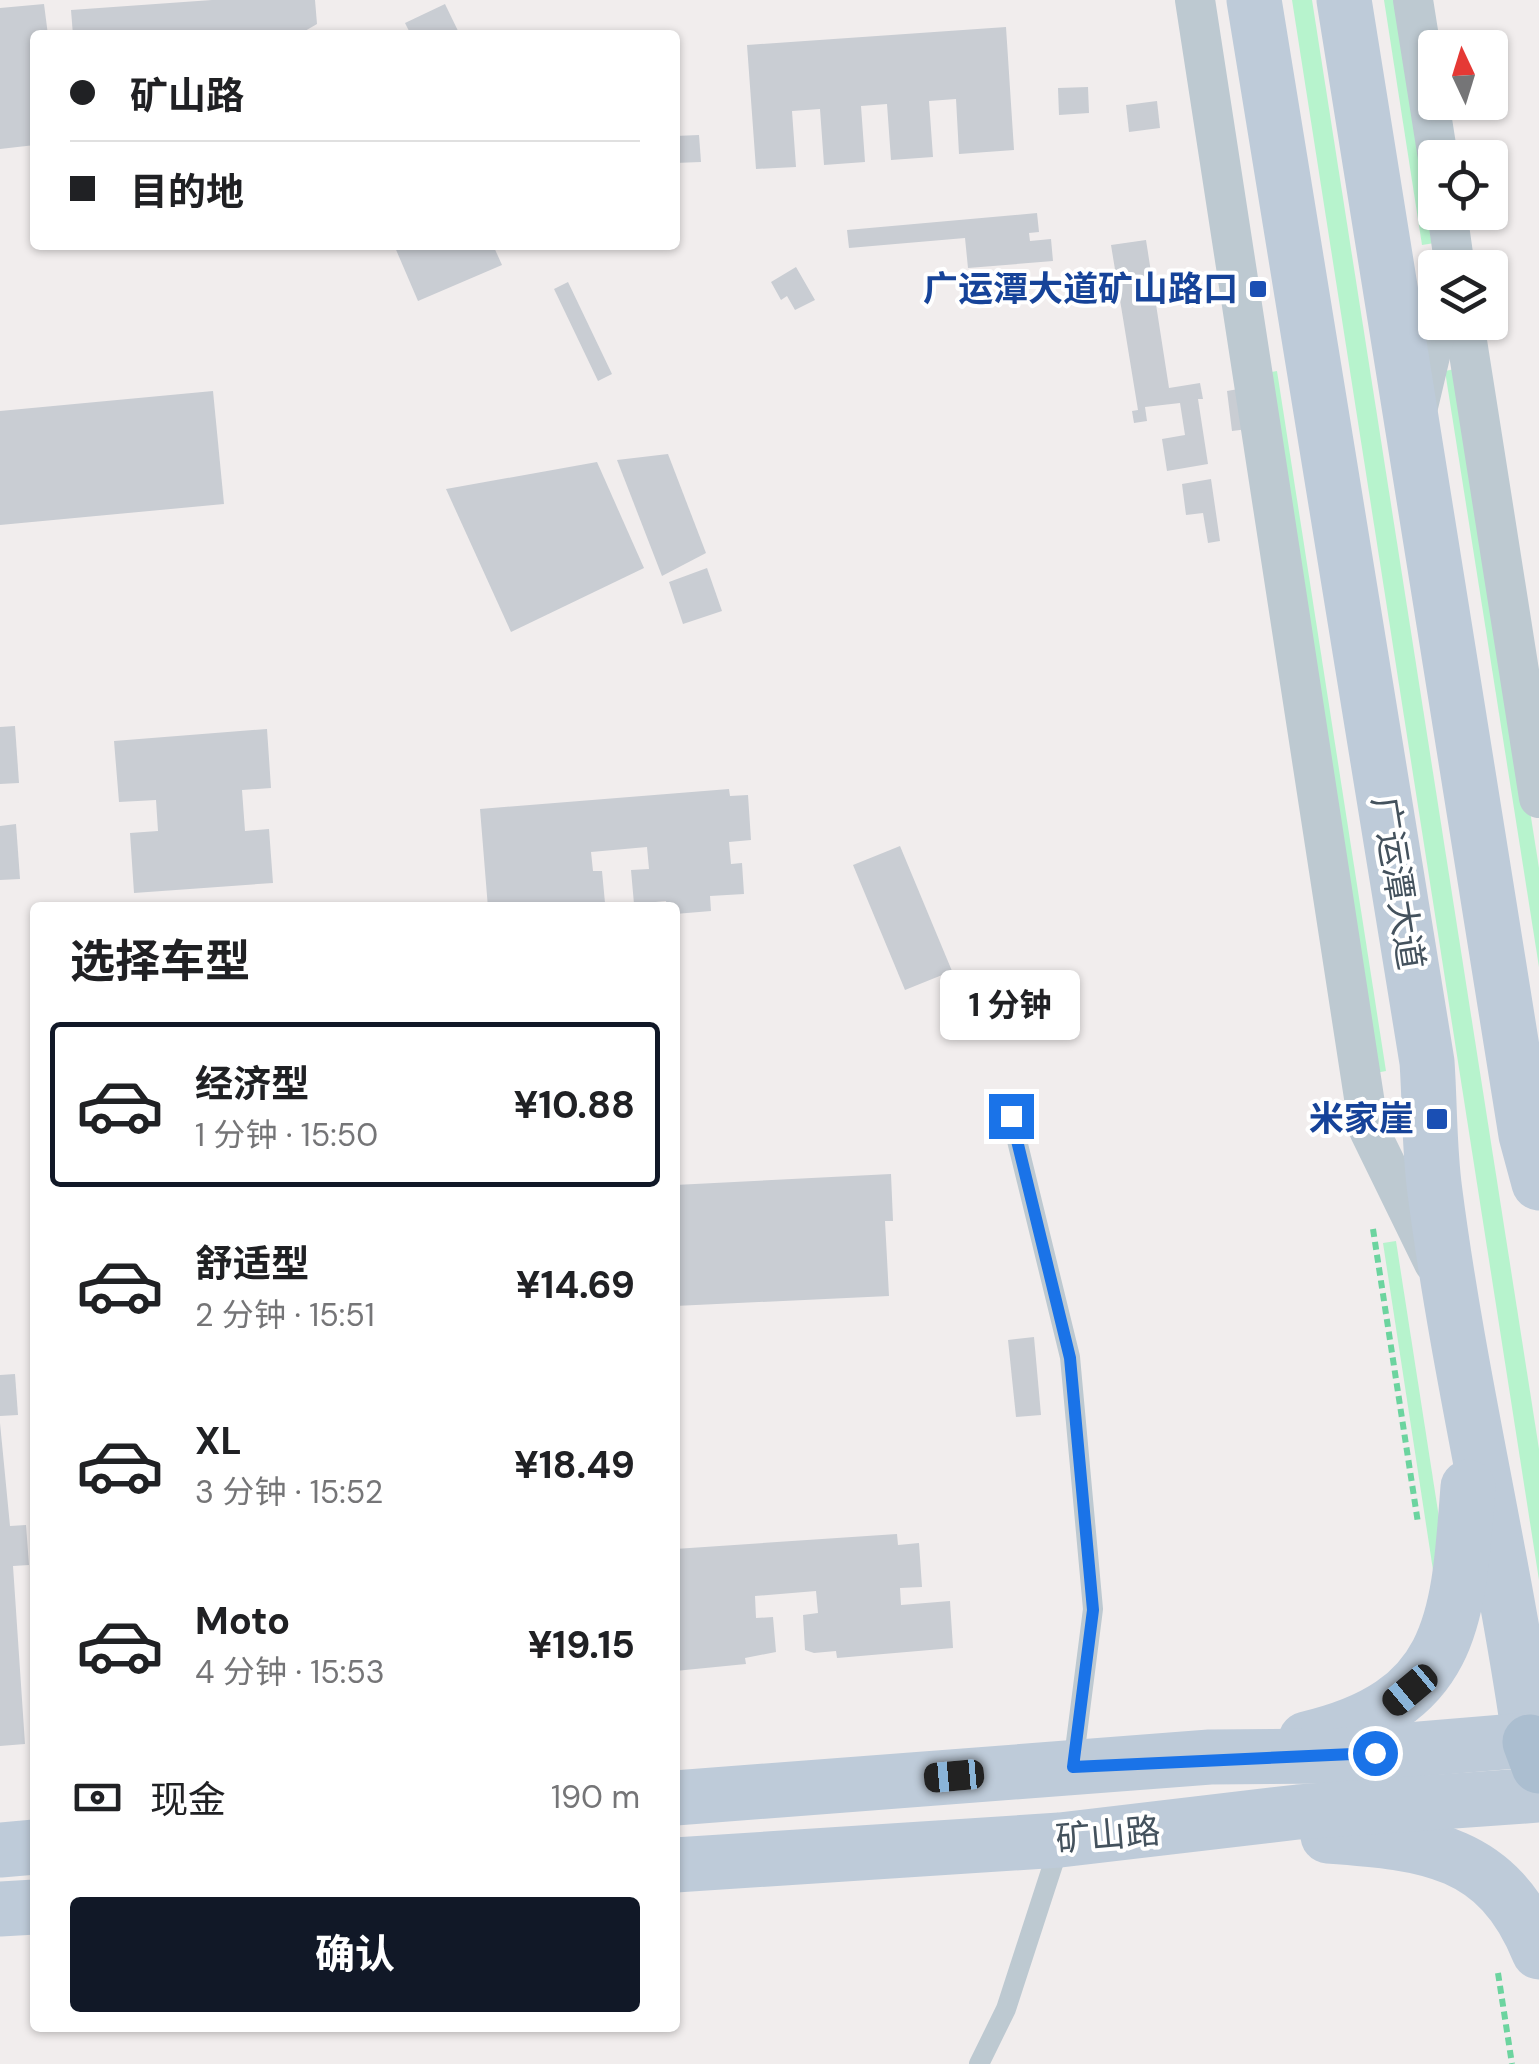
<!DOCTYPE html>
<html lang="zh">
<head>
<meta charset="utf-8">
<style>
	body { margin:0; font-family:"DM Sans","Noto Sans SC",sans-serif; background:#f2f2f2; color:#202124; height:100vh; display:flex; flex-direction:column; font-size:38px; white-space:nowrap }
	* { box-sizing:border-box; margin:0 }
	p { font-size:32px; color:#757577 }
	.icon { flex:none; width:55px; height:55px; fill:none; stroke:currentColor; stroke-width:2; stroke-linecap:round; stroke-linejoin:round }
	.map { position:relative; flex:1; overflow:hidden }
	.sheet { position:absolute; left:30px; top:902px; width:650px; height:1130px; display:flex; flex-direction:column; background:#fff; border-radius:10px; box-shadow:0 2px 8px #0004 }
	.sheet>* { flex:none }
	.banner { position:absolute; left:30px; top:30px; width:650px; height:220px; border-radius:10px; box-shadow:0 2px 8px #0004; display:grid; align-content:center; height:220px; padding:0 40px; background:#fff }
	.needle { width:65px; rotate:356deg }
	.fabs { position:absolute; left:1418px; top:30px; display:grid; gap:20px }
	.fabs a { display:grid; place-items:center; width:90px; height:90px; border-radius:10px; background:#fff; box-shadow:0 2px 8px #0004; font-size:50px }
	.end { position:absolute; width:45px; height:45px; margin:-22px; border:12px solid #1a73e8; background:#fff; box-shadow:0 0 0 5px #fff }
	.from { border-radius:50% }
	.bubble { position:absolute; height:70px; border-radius:10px; background:#fff; box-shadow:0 2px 8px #0004; font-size:32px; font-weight:700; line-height:70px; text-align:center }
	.car { position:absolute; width:30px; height:60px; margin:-30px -15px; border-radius:12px; box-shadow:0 0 8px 2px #0007; background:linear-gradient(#222 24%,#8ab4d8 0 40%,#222 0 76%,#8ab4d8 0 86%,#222 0) }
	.banner b { display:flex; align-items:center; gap:35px; height:95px; font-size:38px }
	.banner b+b { border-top:2px solid #e0e0e0 }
	.banner i { width:25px; height:25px; background:#202124 }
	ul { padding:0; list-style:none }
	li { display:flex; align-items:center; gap:30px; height:165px; margin:0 20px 15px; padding:0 20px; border:5px solid transparent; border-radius:10px }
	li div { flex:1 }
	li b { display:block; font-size:38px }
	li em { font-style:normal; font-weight:700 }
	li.selected { border-color:#111827 }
	li>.icon { width:90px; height:90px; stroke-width:1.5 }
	h2 { padding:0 40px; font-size:45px; line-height:120px }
	.pay { display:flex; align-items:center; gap:25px; height:110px; padding:0 40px; font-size:38px }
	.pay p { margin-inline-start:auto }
	.button { display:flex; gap:20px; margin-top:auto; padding:20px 40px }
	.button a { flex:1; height:115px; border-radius:10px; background:#111827; color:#fff; font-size:40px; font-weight:700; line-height:115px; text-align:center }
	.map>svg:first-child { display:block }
	.green { fill:#b7f3cd }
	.building { fill:#c9cdd3 }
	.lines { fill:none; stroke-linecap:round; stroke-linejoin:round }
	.path { stroke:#6cd49f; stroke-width:6; stroke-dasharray:8 5; stroke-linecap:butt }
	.service { stroke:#bdc9d1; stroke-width:20 }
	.minor { stroke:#bdc9d1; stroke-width:40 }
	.secondary { stroke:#becbd9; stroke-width:55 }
	.primary { stroke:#abbed0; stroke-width:55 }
	.route { stroke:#1a73e8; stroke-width:12 }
	.transit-dot { fill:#1a4fb4; stroke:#fff; stroke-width:4 }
	.labels { text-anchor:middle; stroke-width:8; stroke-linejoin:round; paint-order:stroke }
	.transit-label { font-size:35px; font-weight:bold; fill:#164399; stroke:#fff; text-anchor:end }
	.street-label { font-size:35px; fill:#44525d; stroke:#fff }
</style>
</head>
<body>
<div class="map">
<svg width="1539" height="2064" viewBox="0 0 1539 2064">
	<rect width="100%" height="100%" fill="#f1eded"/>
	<g class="green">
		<path d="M1292 0H1312L1539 1449V1580Z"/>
		<path d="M1384 0H1404L1441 242 1422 245Z"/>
		<path d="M1460 368 1539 868V967L1445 371Z"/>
		<path d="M1277 371 1386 1071 1370 1074 1261 374Z"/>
		<path d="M1396 1241 1447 1569 1433 1570 1383 1243Z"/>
	</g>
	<g class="building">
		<path d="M212 0H315L317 24 298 35H73L71 10Z"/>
		<path d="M44 4 48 35H35V145L0 149V8Z"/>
		<path d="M445 4 460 35H411L405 23Z"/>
		<path d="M1006 27 1014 150 959 154 956 99 929 101 933 157 891 160 887 104 861 106 865 162 824 165 820 109 792 111 796 167 756 169 747 45Z"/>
		<path d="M1088 87 1089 113 1059 115 1058 88Z"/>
		<path d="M1157 101 1160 128 1129 132 1126 105Z"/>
		<path d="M699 135 701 162 675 163V136Z"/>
		<path d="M1037 213 1039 232 1029 233 1030 241 1051 239 1053 261 968 268 965 238 849 248 847 230Z"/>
		<path d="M1146 240 1169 388 1200 383 1203 399H1198L1208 464 1167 471 1162 439 1185 435 1180 403 1145 407 1147 421 1134 423 1132 411 1138 410 1111 245Z"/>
		<path d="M394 245H493L502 265 418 301Z"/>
		<path d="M796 267 815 300 795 310 787 296 781 300 771 282Z"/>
		<path d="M568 282 612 374 598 381 554 289Z"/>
		<path d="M1250 387 1256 428 1232 431 1227 391Z"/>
		<path d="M213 391 224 504 0 525V411Z"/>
		<path d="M668 454 706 553 662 576 617 460Z"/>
		<path d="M597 462 644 568 511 632 446 489Z"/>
		<path d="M1211 479 1220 541 1208 543 1203 513 1186 515 1182 484Z"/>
		<path d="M707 568 722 611 683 624 669 582Z"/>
		<path d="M15 726 19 783 0 784V727Z"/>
		<path d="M267 729 271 788 242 790 245 831 269 829 273 883 134 893 130 833 158 831 156 800 119 802 114 741Z"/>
		<path d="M729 789 730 796 748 795 751 840 729 842 731 864 742 863 744 894 710 896 711 911 675 914V908H667L666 901 634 904 631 870 649 869 647 847 591 852 593 871H602L605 903 488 908 480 809Z"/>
		<path d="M16 824 20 879 0 880V826Z"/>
		<path d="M900 846 952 971 905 990 853 865Z"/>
		<path d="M891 1174 893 1221H885L889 1296 675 1306V1185Z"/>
		<path d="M1034 1337 1041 1415 1016 1417 1008 1340Z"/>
		<path d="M15 1374 18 1415 0 1416V1375Z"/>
		<path d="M0 1423 10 1526 26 1525 29 1565 13 1566 25 1744 0 1746Z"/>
		<path d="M897 1534 898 1545 919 1543 922 1587 900 1588 901 1605 950 1601 953 1648 837 1658 836 1651 814 1653 805 1650 803 1615 818 1613 816 1591 755 1596 756 1618 773 1617 776 1652 745 1658 746 1664 675 1671V1549Z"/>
	</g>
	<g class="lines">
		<g class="path">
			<path d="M1373 1229 1418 1523"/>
			<path d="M1498 1973 1512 2064"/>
		</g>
		<g class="service">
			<path d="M1011 1116 1070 1357 1093 1609 1073 1765"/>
			<path d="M979 2064 1006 2009 1059 1846"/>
		</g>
		<g class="minor">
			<path d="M1195 0 1369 1130 1434 1263"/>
			<path d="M1413 0 1438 158"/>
			<path d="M1447 212 1455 268"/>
			<path d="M1464 322 1539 798"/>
			<path d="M1417 411 1438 322"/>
		</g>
		<g class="secondary">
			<path d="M1254 0 1427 1062C1430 1105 1429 1149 1435 1192 1459 1377 1504 1558 1530 1742"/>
			<path d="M1344 0 1526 1135 1539 1183"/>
			<path d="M1306 1739C1455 1704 1458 1620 1468 1487"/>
			<path d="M675 1798 1210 1757 1336 1756 1539 1739"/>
			<path d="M1328 1836C1427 1843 1498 1850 1539 1952"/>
			<path d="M0 1850 35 1847"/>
			<path d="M675 1865 1060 1840 1298 1812 1539 1795"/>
			<path d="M0 1909 35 1907"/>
		</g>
		<path class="primary" d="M1530 1742 1539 1766"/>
	</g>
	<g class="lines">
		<path class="route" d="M1011 1116 1070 1358 1093 1610 1073 1767 1375 1753"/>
	</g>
	<g class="transit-dot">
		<rect x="1248" y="279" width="20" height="20" rx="5"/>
		<rect x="1425" y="1107" width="24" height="24" rx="5"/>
	</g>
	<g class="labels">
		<g class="transit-label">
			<text x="1238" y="301">广运潭大道矿山路口</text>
			<text x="1414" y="1131">米家崖</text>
		</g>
		<g class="street-label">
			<text transform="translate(1398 883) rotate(81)" y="12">广运潭大道</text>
			<text transform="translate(1108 1835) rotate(-5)" y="12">矿山路</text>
		</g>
	</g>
</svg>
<div class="fabs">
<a><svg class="needle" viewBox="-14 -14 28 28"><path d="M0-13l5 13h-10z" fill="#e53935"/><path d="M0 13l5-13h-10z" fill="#757577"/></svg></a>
<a><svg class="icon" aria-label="locate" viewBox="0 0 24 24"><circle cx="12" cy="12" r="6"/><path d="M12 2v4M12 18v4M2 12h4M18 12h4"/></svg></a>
<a><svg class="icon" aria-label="layers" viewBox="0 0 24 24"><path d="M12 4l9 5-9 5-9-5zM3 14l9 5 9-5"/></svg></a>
</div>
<i class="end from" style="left:1375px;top:1753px"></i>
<i class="end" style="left:1011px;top:1116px"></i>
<div class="bubble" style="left:940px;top:970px;width:140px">1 分钟</div>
<i class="car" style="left:1410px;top:1690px;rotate:230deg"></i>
<i class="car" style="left:954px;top:1776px;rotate:265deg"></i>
<div class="banner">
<b><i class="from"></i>矿山路</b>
<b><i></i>目的地</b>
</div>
<section class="sheet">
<h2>选择车型</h2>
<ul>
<li class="selected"><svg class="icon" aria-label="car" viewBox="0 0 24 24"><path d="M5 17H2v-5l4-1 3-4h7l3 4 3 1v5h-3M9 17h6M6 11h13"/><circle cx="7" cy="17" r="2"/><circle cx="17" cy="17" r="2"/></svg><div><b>经济型</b><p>1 分钟 · 15:50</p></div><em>¥10.88</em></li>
<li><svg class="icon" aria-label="car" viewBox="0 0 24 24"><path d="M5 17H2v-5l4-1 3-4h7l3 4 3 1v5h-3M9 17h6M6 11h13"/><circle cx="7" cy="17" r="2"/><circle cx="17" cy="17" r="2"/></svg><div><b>舒适型</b><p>2 分钟 · 15:51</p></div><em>¥14.69</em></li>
<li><svg class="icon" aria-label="car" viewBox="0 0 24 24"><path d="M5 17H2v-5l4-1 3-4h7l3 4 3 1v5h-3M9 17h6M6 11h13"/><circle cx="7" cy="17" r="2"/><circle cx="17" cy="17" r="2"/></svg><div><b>XL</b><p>3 分钟 · 15:52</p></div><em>¥18.49</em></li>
<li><svg class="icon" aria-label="car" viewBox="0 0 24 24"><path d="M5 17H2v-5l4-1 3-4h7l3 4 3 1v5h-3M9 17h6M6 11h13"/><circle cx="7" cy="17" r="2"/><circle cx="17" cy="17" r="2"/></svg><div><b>Moto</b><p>4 分钟 · 15:53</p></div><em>¥19.15</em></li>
</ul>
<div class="pay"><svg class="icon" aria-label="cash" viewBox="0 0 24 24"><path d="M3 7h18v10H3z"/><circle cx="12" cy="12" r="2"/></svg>现金<p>190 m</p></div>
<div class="button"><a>确认</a></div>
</section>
</div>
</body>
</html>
